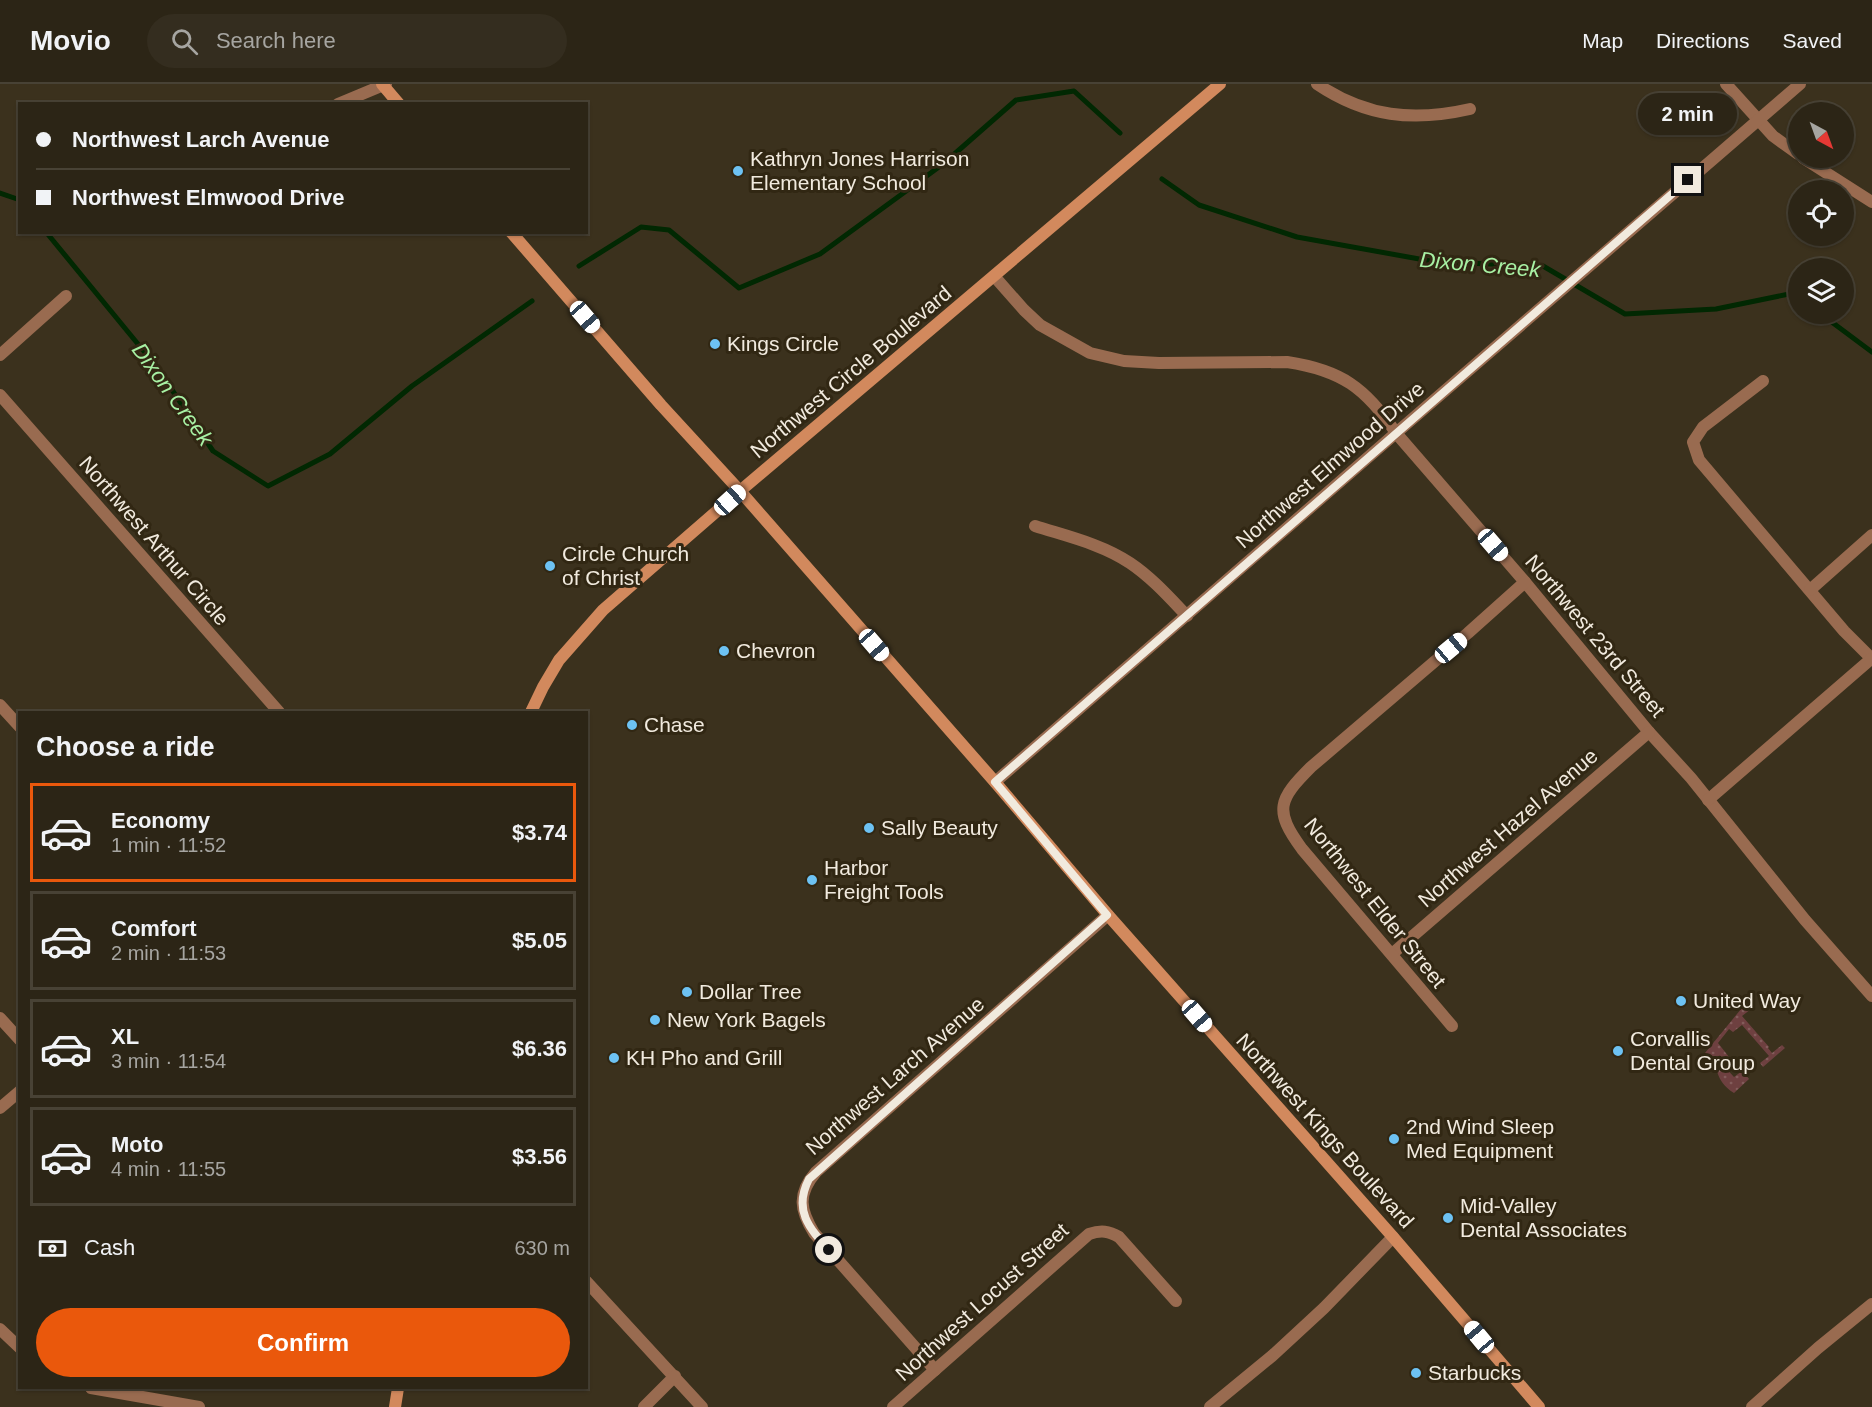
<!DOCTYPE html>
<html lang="en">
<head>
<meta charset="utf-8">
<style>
	body { margin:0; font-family:Arial,sans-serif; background:#342d1f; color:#f1f3f6; height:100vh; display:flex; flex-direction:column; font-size:22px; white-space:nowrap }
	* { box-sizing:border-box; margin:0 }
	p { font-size:20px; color:#a6a5a1 }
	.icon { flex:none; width:33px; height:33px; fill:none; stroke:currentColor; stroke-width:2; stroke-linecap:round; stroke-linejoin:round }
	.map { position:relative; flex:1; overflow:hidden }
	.panel { position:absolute; left:18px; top:627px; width:570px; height:678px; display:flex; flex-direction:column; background:#2c2516; border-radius:0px; box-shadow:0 2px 4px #0004,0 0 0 2px #484235 }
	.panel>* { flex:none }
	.banner { position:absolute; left:18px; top:18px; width:570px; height:132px; border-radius:0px; box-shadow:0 2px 4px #0004,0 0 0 2px #484235; display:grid; align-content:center; height:132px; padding:0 18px; background:#2c2516 }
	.needle { width:39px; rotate:139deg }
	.buttons { position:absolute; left:1788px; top:18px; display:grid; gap:12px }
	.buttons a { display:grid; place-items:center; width:66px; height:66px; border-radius:50%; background:#2c2516; box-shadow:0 2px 4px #0004,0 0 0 2px #484235; font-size:30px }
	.end { position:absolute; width:27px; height:27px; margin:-14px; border:8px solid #f1eade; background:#111; box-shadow:0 0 0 3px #111 }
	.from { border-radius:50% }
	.bubble { position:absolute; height:42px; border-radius:21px; background:#2c2516; box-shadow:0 2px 4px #0004,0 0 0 2px #484235; font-size:20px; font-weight:700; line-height:42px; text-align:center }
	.car { position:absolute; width:18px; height:36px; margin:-18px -9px; border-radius:8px; box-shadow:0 0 4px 2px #0007; background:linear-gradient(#fff 24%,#345 0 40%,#fff 0 76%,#345 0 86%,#fff 0) }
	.banner b { display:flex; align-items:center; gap:21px; height:57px; font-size:22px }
	.banner b+b { border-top:2px solid #484235 }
	.banner i { width:15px; height:15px; background:#f1f3f6 }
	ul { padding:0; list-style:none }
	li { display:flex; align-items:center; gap:18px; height:99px; margin:0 12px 9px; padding:0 6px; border:3px solid #484235; border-radius:0px }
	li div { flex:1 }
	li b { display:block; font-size:22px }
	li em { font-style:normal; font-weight:700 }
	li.selected { border-color:#ea580c }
	li>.icon { width:54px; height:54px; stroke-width:1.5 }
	h2 { padding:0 18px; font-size:27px; line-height:72px }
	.pay { display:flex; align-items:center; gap:15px; height:66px; padding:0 18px; font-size:22px }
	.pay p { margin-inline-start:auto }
	.button { display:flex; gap:12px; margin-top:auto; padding:12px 18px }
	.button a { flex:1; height:69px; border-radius:36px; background:#ea580c; color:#fff; font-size:24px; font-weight:700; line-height:69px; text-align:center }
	header { display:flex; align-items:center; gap:36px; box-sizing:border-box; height:84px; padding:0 30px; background:#2c2516; border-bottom:2px solid #484235 }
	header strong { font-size:28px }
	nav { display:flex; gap:33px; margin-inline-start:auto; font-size:21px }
	.search { width:420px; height:54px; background:#342d1f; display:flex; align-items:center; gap:15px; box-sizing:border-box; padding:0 21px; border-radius:33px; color:#a6a5a1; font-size:22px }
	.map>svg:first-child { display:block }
	.garden { fill:url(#garden-dots) }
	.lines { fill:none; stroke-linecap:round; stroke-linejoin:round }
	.stream { stroke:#012802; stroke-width:5 }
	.street { stroke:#996b50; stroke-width:12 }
	.secondary { stroke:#d2895d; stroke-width:12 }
	.route { stroke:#f1eade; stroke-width:8 }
	.poi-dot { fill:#6dc2f3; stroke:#312713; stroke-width:2 }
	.labels { text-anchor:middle; stroke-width:6; stroke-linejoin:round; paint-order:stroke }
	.poi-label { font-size:21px; fill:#f1eade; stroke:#312713; text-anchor:start }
	.street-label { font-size:21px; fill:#f1eade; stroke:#312713 }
	.water-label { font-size:22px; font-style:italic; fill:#a8f1a4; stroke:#312713 }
</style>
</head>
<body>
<header>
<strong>Movio</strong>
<div class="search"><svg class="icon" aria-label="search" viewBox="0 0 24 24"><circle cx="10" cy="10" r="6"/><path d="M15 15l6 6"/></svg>Search here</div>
<nav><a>Map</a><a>Directions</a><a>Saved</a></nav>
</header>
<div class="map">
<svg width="1872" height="1323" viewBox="0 0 1872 1323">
	<defs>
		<pattern id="garden-dots" width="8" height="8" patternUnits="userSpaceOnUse" patternTransform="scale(1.5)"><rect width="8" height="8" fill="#6e4040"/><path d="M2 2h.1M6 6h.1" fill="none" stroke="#835c5b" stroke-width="1.8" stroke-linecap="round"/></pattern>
	</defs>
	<rect width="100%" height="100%" fill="#3b311d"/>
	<path class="garden" d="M1746 919 1751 925 1742 932 1769 963 1768 964 1772 969 1782 961 1785 964 1763 983 1760 979 1769 972 1742 941 1733 948 1729 945 1718 959 1729 973 1722 980 1734 993 1742 987 1749 995 1734 1009C1712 995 1722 983 1705 969Z"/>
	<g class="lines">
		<g class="stream">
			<path d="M1162 95 1199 121 1297 153 1436 178 1543 182 1625 230 1716 225 1794 209 1798 212"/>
			<path d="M0 109 20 116"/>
			<path d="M46 148 156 282 213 367 268 402 330 370 412 302 532 217"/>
			<path d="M579 182 641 143 669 146 739 204 820 170 943 80 1016 16 1074 7 1120 49"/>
			<path d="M1821 230 1872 268"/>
		</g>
		<g class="street">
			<path d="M1317 0C1366 33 1413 38 1470 25"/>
			<path d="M1726 0 1773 52 1798 70"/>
			<path d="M338 20 386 0"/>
			<path d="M1803 74 1872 118"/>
			<path d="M994 192 1024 226 1040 241 1090 269 1124 277 1159 279 1287 278C1341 286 1366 304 1396 349L1525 498 1649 648 1691 694 1805 836 1872 912"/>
			<path d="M0 271 66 212"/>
			<path d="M1763 297 1703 343 1693 358 1699 376 1844 547 1872 575"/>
			<path d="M0 311 279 628"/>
			<path d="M1035 442C1066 452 1102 460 1130 479 1151 493 1169 513 1187 532"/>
			<path d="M1810 506 1872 451"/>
			<path d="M0 621 20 643"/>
			<path d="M995 698 1396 349 1800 0"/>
			<path d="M1708 716 1871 575"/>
			<path d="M1392 870 1649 648"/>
			<path d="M0 934 20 956"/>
			<path d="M1452 942 1302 765C1273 726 1279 715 1311 683L1468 549 1525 498"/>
			<path d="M0 1024 20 1007"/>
			<path d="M586 1197 702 1323"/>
			<path d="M0 1245 20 1264"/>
			<path d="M935 1286 814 1149C800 1126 797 1110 816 1088L1108 831"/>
			<path d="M91 1304 199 1323"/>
			<path d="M644 1323 675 1292"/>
			<path d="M893 1323 1089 1150C1101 1146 1109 1147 1119 1153L1176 1217"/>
			<path d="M1210 1323 1272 1272 1324 1224 1393 1153"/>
			<path d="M1752 1323 1818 1264 1872 1220"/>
		</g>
		<g class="secondary">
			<path d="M382 0 399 20"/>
			<path d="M511 148 661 321 740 407 995 698 1108 831 1393 1153 1539 1323"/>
			<path d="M531 628 543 603 559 576 603 526 740 407 1220 0"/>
			<path d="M395 1323 398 1304"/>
		</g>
	</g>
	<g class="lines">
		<path class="route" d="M829 1166C809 1144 793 1126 809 1095L1107 831 995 698 1688 96"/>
	</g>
	<g class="poi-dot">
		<circle cx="738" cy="87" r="6"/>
		<circle cx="715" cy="260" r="6"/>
		<circle cx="550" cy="482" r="6"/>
		<circle cx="724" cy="567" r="6"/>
		<circle cx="632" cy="641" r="6"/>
		<circle cx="869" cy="744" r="6"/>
		<circle cx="812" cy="796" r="6"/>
		<circle cx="687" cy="908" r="6"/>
		<circle cx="1681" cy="917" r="6"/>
		<circle cx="655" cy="936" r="6"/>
		<circle cx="1618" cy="967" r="6"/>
		<circle cx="614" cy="974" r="6"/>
		<circle cx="1394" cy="1055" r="6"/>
		<circle cx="1448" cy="1134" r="6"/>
		<circle cx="1416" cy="1289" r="6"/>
	</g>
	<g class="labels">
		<g class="poi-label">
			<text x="750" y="82">Kathryn Jones Harrison<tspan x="750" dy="24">Elementary School</tspan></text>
			<text x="727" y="267">Kings Circle</text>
			<text x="562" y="477">Circle Church<tspan x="562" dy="24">of Christ</tspan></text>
			<text x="736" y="574">Chevron</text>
			<text x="644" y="648">Chase</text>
			<text x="881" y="751">Sally Beauty</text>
			<text x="824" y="791">Harbor<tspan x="824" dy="24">Freight Tools</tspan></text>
			<text x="699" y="915">Dollar Tree</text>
			<text x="1693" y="924">United Way</text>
			<text x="667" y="943">New York Bagels</text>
			<text x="1630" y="962">Corvallis<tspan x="1630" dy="24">Dental Group</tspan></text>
			<text x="626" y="981">KH Pho and Grill</text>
			<text x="1406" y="1050">2nd Wind Sleep<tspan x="1406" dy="24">Med Equipment</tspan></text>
			<text x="1460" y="1129">Mid-Valley<tspan x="1460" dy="24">Dental Associates</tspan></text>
			<text x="1428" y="1296">Starbucks</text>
		</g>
		<g class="street-label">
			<text transform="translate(851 288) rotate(-40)" y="7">Northwest Circle Boulevard</text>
			<text transform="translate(1330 381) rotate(-41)" y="7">Northwest Elmwood Drive</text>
			<text transform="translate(154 457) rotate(49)" y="7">Northwest Arthur Circle</text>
			<text transform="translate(1595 552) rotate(50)" y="7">Northwest 23rd Street</text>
			<text transform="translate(1508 744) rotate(-41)" y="7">Northwest Hazel Avenue</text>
			<text transform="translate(1375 819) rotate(51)" y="7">Northwest Elder Street</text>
			<text transform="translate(895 992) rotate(-41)" y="7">Northwest Larch Avenue</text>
			<text transform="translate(1325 1047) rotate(48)" y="7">Northwest Kings Boulevard</text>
			<text transform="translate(982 1218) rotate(-42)" y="7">Northwest Locust Street</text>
		</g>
		<g class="water-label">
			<text transform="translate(1480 180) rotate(5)" y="8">Dixon Creek</text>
			<text transform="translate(173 310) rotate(54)" y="8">Dixon Creek</text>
		</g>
	</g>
</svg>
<div class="buttons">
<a><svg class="needle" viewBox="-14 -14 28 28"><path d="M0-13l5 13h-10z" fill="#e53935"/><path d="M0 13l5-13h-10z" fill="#a6a5a1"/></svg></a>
<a><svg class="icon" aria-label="locate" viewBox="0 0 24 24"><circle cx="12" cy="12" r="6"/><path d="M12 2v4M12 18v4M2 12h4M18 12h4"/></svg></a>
<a><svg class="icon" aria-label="layers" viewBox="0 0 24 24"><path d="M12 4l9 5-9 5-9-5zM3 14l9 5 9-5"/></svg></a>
</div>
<i class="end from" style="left:829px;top:1166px"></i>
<i class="end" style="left:1688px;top:96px"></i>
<div class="bubble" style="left:1638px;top:9px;width:99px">2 min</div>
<i class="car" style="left:585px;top:233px;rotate:139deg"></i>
<i class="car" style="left:730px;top:416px;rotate:48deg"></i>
<i class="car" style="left:1493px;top:461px;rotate:139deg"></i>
<i class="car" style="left:874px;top:561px;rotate:139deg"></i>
<i class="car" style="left:1451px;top:564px;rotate:50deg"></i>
<i class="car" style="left:1197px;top:932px;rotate:139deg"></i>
<i class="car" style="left:1479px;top:1253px;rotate:320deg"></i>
<div class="banner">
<b><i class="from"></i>Northwest Larch Avenue</b>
<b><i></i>Northwest Elmwood Drive</b>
</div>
<section class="panel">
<h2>Choose a ride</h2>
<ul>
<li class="selected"><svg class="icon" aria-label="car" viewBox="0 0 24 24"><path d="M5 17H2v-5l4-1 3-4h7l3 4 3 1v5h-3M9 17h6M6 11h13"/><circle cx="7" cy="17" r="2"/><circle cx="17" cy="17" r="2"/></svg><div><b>Economy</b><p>1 min · 11:52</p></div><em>$3.74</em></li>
<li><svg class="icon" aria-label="car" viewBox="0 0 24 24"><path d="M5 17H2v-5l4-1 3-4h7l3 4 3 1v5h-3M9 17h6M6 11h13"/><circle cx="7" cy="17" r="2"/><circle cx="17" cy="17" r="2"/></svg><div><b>Comfort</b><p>2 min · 11:53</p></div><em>$5.05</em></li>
<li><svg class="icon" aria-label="car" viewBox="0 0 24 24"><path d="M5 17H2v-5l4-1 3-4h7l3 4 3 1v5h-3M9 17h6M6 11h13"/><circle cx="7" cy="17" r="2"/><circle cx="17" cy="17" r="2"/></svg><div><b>XL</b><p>3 min · 11:54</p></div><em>$6.36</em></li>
<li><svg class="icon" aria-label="car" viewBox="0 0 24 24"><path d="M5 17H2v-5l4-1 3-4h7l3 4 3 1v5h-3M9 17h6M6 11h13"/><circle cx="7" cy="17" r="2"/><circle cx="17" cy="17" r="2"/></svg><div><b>Moto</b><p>4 min · 11:55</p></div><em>$3.56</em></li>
</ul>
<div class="pay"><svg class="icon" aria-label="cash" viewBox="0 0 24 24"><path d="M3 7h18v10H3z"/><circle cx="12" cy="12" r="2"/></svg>Cash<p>630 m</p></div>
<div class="button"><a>Confirm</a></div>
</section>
</div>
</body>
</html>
